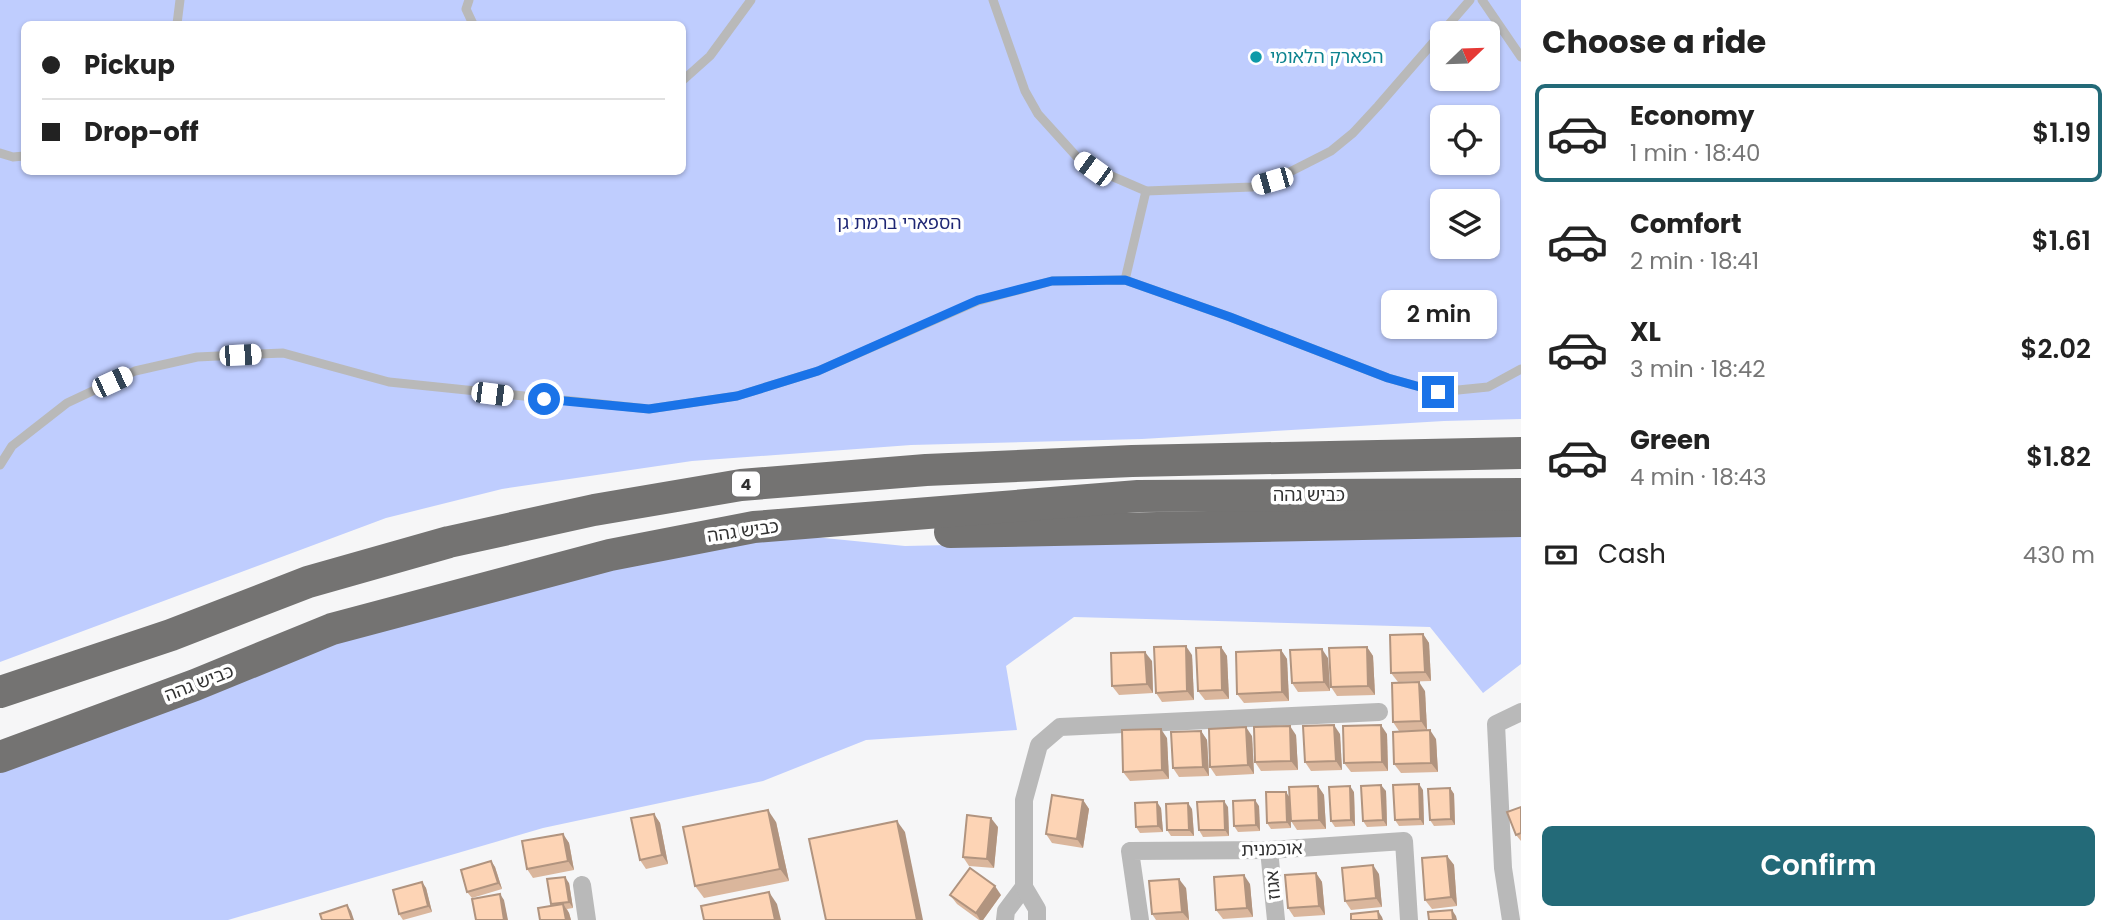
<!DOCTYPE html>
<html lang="en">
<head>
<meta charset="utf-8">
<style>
	body { margin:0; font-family:Poppins,"Noto Sans Hebrew",sans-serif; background:#f2f2f2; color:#222; height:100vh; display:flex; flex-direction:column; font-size:26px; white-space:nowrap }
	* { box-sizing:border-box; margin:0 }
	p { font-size:23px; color:#767676 }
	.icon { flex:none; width:38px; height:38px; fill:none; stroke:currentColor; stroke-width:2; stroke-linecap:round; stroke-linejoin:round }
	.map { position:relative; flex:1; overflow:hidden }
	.sheet { display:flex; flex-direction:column; background:#fff; width:595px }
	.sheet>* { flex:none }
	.top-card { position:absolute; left:21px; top:21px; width:665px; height:154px; border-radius:10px; box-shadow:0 2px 5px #0004; display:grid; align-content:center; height:154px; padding:0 21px; background:#fff }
	.needle { width:46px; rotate:67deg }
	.buttons { position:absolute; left:1430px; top:21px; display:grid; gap:14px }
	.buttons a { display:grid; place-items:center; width:70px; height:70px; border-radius:10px; background:#fff; box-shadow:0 2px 5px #0004; font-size:35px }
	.end { position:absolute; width:32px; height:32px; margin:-16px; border:9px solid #1a73e8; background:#fff; box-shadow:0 0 0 4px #fff }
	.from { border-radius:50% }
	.bubble { position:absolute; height:49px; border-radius:10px; background:#fff; box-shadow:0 2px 5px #0004; font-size:23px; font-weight:600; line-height:49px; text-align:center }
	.car { position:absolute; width:21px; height:42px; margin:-21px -10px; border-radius:9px; box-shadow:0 0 5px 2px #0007; background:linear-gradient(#fff 24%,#345 0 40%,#fff 0 76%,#345 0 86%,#fff 0) }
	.top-card b { display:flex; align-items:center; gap:24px; height:66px; font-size:26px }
	.top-card b+b { border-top:2px solid #e0e0e0 }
	.top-card i { width:18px; height:18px; background:#222 }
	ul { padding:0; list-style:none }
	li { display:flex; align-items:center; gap:21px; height:98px; margin:0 14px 10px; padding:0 7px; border:4px solid transparent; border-radius:10px }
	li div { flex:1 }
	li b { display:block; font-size:26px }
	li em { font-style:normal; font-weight:600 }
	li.current { border-color:#236a78 }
	li>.icon { width:63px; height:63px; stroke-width:1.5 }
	h2 { padding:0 21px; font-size:32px; line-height:84px }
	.pay { display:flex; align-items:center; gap:18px; height:77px; padding:0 21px; font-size:26px }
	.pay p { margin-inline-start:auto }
	.cta { display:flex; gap:14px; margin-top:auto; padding:14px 21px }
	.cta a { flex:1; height:80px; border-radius:10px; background:#236a78; color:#fff; font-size:28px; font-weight:600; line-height:80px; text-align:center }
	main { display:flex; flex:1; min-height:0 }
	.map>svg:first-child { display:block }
	.green { fill:#bfcdfe; fill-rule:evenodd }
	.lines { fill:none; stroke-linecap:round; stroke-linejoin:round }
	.lane { stroke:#b9b9b9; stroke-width:9 }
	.street { stroke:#b9b9b9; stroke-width:18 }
	.highway { stroke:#747372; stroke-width:32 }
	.wall { fill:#dab69c }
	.shaded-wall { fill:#b1947f }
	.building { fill:#fdd4b5; stroke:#b1947f; stroke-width:2 }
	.route { stroke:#1a73e8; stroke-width:9 }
	.culture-dot { fill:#0f9aa8; stroke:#fff; stroke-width:2.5 }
	.labels { text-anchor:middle; stroke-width:7; stroke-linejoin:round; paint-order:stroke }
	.shield { fill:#fff; stroke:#6f6f6f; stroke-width:2 }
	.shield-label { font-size:16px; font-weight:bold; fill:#313131 }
	.culture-label { font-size:18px; fill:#0d838f; stroke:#fff; text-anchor:start }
	.park-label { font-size:18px; fill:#1e2674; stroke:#fff }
	.street-label { font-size:18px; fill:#313131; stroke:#fff }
</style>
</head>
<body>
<main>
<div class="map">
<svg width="1521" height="920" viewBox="0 0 1521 920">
	<rect width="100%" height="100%" fill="#f6f6f7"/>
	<g class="green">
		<path d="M0 0H1521V419L1444 421 1142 439 911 445 692 461 502 489 386 518 0 662ZM24 24H682V172H24ZM1442 33H1488V79H1442ZM1442 117H1488V163H1442ZM1442 201H1488V247H1442Z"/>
		<path d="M1433 534 1521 535V664L1483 693 1430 627 1074 617 1006 666 1017 730 866 740 763 781 543 828 228 920H0V771L365 628 731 541 814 537 905 546Z"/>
	</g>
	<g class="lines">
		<g class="lane">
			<path d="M469 0 466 9 473 24"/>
			<path d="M993 0 1025 91 1038 114 1077 157 1093 168 1146 191 1252 187 1272 181 1331 151 1353 133 1378 106 1470 0"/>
			<path d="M1482 0 1521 57"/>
			<path d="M177 24 180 0"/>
			<path d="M682 81 710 56 751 0"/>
			<path d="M0 153 13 157 24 156"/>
			<path d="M1125 280 1146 191"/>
			<path d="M0 465 12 446 67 403 135 371 197 357 283 353 389 382 649 409 737 396 818 371 978 301 1052 281 1125 280 1230 317 1388 378 1438 392 1488 387 1521 369"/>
		</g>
		<g class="street">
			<path d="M1269 850 1276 920"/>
			<path d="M582 885 587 920"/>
			<path d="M1005 920 1006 911 1024 887"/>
			<path d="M1037 920V909L1024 887V800L1039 745 1060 727 1379 712"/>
			<path d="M1140 920 1130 851 1269 850 1404 841 1409 920"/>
			<path d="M1511 920 1503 868 1496 724 1521 712"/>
		</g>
		<g class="highway">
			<path d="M950 532 1521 521"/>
			<path d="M0 692 171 635 308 582 449 542 594 510 741 485 926 470 1132 461 1521 453"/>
			<path d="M0 757 195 685 332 629 610 555 754 527 1138 496 1521 494"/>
		</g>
	</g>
	<g class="wall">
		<path d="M1423 634 1429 643 1431 681 1398 682 1391 673Z"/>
		<path d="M1221 647 1227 656 1229 699 1205 700 1198 691Z"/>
		<path d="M1367 647 1373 656 1375 695 1337 696 1331 687Z"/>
		<path d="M1281 650 1287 659 1289 701 1244 703 1237 694Z"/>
		<path d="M1192 655 1194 700 1162 702 1156 693Z"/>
		<path d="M1328 658 1330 691 1298 692 1292 683Z"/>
		<path d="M1152 661 1153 693 1119 695 1112 686Z"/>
		<path d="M1425 691 1427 730 1399 731 1393 722Z"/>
		<path d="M1201 731 1207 740 1209 776 1179 777 1173 768Z"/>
		<path d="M1340 734 1342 770 1311 771 1305 762Z"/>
		<path d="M1387 734 1388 771 1351 772 1344 763Z"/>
		<path d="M1296 735 1298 770 1261 771 1255 762Z"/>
		<path d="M1252 736 1254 774 1216 776 1210 767Z"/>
		<path d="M1167 738 1169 779 1130 781 1123 772Z"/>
		<path d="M1436 739 1438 772 1401 773 1394 764Z"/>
		<path d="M1318 786 1324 795 1326 829 1297 830 1291 821 1290 811 1291 828 1271 829 1267 823 1290 798Z"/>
		<path d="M1450 788 1454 794 1455 825 1434 826 1430 820Z"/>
		<path d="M1423 790 1424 825 1399 826 1395 820Z"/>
		<path d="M1386 791 1387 826 1367 827 1363 821Z"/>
		<path d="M1354 792 1355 826 1335 827 1331 821Z"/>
		<path d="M1083 800 1089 809 1083 848 1052 843 1046 834Z"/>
		<path d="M1259 806 1260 831 1238 832 1234 826Z"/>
		<path d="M1228 807 1229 836 1203 837 1199 830Z"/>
		<path d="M1521 807V841L1516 835Z"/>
		<path d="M1161 808 1163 832 1140 833 1136 827Z"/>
		<path d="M1192 809 1194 836H1171L1167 830Z"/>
		<path d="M654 814 660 823 668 864 646 869 640 860Z"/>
		<path d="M776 822 789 881 704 898 695 886Z"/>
		<path d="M998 827 994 868 969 866 963 857Z"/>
		<path d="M563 834 569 843 574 870 533 878 527 869Z"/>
		<path d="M1447 856 1454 865 1457 906 1432 909 1425 900Z"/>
		<path d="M491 861 495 867 502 889 472 898 467 892Z"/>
		<path d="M1316 873 1322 882 1325 915 1294 917 1288 908Z"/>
		<path d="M1379 874 1382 907 1351 910 1345 901Z"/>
		<path d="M422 882 426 888 432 912 403 920 399 914Z"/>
		<path d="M569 883 573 908 567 909 569 913 571 920H540L552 906 551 904Z"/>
		<path d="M1250 884 1253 917 1223 919 1216 910Z"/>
		<path d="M1186 888 1189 920H1156L1152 914Z"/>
		<path d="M950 895H1001L983 920H979L957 904Z"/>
	</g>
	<g class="shaded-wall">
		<path d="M1423 634 1429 643 1431 681 1425 672Z"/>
		<path d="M1186 646 1192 655 1194 700 1187 691Z"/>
		<path d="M1221 647 1227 656 1229 699 1222 690Z"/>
		<path d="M1367 647 1373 656 1375 695 1368 686Z"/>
		<path d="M1322 649 1328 658 1330 691 1324 682Z"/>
		<path d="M1281 650 1287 659 1289 701 1282 692Z"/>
		<path d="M1145 652 1152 661 1153 693 1147 684Z"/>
		<path d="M1419 682 1425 691 1427 730 1421 721Z"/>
		<path d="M1334 725 1340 734 1342 770 1336 761Z"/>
		<path d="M1381 725 1387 734 1388 771 1382 762Z"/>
		<path d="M1290 726 1296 735 1298 770 1291 761Z"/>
		<path d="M1246 727 1252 736 1254 774 1248 765Z"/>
		<path d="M1161 729 1167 738 1169 779 1162 770Z"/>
		<path d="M1430 730 1436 739 1438 772 1431 763Z"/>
		<path d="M1201 731 1207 740 1209 776 1203 767Z"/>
		<path d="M1419 784 1423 790 1424 825 1420 819Z"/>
		<path d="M1381 785 1386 791 1387 826 1383 820Z"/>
		<path d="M1318 786 1324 795 1326 829 1319 820Z"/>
		<path d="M1350 786 1354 792 1355 826 1351 820Z"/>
		<path d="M1450 788 1454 794 1455 825 1451 819Z"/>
		<path d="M1286 792 1290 798 1291 828 1287 822Z"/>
		<path d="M1083 800 1089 809 1083 848 1077 839Z"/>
		<path d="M1255 800 1259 806 1260 831 1256 825Z"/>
		<path d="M1224 801 1228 807 1229 836 1225 830Z"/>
		<path d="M1157 802 1161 808 1163 832 1158 826Z"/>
		<path d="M1188 803 1192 809 1194 836 1189 830Z"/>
		<path d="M768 810 776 822 789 881 780 869Z"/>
		<path d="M654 814 660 823 668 864 662 855Z"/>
		<path d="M991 818 998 827 994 868 987 859Z"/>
		<path d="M897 821 905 832 923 920H917Z"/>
		<path d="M563 834 569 843 574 870 568 861Z"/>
		<path d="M1447 856 1454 865 1457 906 1451 897Z"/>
		<path d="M491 861 495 867 502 889 498 883Z"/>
		<path d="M1373 865 1379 874 1382 907 1376 898Z"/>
		<path d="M1316 873 1322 882 1325 915 1319 906Z"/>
		<path d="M1244 875 1250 884 1253 917 1247 908Z"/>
		<path d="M565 877 569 883 573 908 569 902Z"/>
		<path d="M1179 879 1186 888 1189 920 1182 912Z"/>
		<path d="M422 882 426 888 432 912 428 906Z"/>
		<path d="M995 886 1001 895 983 920H980L976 913Z"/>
		<path d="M769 892 777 904 781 920H775Z"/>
		<path d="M500 894 504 900 508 920H504Z"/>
		<path d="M563 904 569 913 571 920H566Z"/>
		<path d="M347 905 351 911 354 920H352Z"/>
		<path d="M1452 910 1456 916 1457 920H1453Z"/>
		<path d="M1378 911 1382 917 1383 920H1379Z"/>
	</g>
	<g class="building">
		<path d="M1423 634 1425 672 1391 673 1390 635Z"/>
		<path d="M1186 646 1187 691 1156 693 1154 647Z"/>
		<path d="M1221 647 1222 690 1198 691 1196 648Z"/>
		<path d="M1367 647 1368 686 1331 687 1329 648Z"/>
		<path d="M1322 649 1324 682 1292 683 1290 650Z"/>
		<path d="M1281 650 1282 692 1237 694 1236 652Z"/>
		<path d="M1145 652 1147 684 1112 686 1111 653Z"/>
		<path d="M1419 682 1421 721 1393 722 1392 683Z"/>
		<path d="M1334 725 1336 761 1305 762 1303 726Z"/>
		<path d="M1381 725 1382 762 1344 763 1343 726Z"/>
		<path d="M1290 726 1291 761 1255 762 1254 727Z"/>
		<path d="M1246 727 1248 765 1210 767 1209 729Z"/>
		<path d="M1161 729 1162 770 1123 772 1122 730Z"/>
		<path d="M1430 730 1431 763 1394 764 1393 732Z"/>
		<path d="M1201 731 1203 767 1173 768 1171 732Z"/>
		<path d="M1419 784 1420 819 1395 820 1393 785Z"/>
		<path d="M1381 785 1383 820 1363 821 1361 786Z"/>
		<path d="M1318 786 1319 820 1291 821 1289 787Z"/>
		<path d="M1350 786 1351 820 1331 821 1329 787Z"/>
		<path d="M1450 788 1451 819 1430 820 1428 789Z"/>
		<path d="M1266 792H1286L1287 822 1267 823Z"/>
		<path d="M1052 795 1083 800 1077 839 1046 834Z"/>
		<path d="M1255 800 1256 825 1234 826 1233 801Z"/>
		<path d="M1224 801 1225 830H1199L1197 802Z"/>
		<path d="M1157 802 1158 826 1136 827 1135 803Z"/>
		<path d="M1188 803 1189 830H1167L1166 804Z"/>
		<path d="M1521 807V833L1516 835 1507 812Z"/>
		<path d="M768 810 780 869 695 886 683 827Z"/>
		<path d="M654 814 662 855 640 860 631 818Z"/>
		<path d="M967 815 991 818 987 859 963 857Z"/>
		<path d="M897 821 917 920H826L809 839Z"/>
		<path d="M563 834 568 861 527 869 522 841Z"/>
		<path d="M1447 856 1451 897 1425 900 1422 858Z"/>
		<path d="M491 861 498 883 467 892 461 870Z"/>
		<path d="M1373 865 1376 898 1345 901 1342 868Z"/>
		<path d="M970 868 995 886 976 913 950 895Z"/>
		<path d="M1316 873 1319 906 1288 908 1285 875Z"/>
		<path d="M1244 875 1247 908 1216 910 1214 877Z"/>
		<path d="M565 877 569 902 551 904 547 879Z"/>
		<path d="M1179 879 1182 912 1152 914 1149 881Z"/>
		<path d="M422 882 428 906 399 914 393 890Z"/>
		<path d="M769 892 775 920H704L701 906Z"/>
		<path d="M500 894 504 920H476L472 899Z"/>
		<path d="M563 904 566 920H540L538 908Z"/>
		<path d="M347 905 352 920H322L320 914Z"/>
		<path d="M1452 910 1453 920H1429L1428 912Z"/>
		<path d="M1378 911 1379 920H1351V914Z"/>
	</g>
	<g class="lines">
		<path class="route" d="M544 399 649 409 737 396 818 371 978 300 1052 281 1125 280 1230 317 1388 378 1438 392"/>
	</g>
	<circle class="culture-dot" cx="1256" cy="57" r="7"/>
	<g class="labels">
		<rect class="shield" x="732" y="471.5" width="28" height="25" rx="5"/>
		<g class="shield-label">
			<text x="746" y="490">4</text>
		</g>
		<g class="culture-label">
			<text x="1270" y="63">הפארק הלאומי</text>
		</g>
		<g class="park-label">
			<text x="899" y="229">הספארי ברמת גן</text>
		</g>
		<g class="street-label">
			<text x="1309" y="501">כביש גהה</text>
			<text transform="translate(743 531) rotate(-8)" y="6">כביש גהה</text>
			<text transform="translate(199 683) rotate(-21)" y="6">כביש גהה</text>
			<text transform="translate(1272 849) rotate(-2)" y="6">אוכמנית</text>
			<text transform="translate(1273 885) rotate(-95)" y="6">אגוז</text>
		</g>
	</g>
</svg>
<div class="buttons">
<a><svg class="needle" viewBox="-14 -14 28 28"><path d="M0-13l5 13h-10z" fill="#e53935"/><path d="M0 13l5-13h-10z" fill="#767676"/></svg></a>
<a><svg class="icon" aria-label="locate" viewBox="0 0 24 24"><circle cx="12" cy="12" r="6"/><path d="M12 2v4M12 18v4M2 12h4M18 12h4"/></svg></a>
<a><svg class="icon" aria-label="layers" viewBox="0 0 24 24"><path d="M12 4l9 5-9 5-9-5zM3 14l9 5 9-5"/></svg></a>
</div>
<i class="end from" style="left:544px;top:399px"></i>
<i class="end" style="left:1438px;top:392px"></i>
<div class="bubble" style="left:1381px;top:290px;width:116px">2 min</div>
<i class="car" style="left:1093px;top:169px;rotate:306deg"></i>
<i class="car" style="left:1272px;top:181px;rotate:254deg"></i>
<i class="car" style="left:240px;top:355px;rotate:87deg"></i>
<i class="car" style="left:112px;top:382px;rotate:65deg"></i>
<i class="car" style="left:492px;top:394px;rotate:97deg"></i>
<div class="top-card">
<b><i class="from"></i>Pickup</b>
<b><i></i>Drop-off</b>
</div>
</div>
<section class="sheet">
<h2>Choose a ride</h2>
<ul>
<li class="current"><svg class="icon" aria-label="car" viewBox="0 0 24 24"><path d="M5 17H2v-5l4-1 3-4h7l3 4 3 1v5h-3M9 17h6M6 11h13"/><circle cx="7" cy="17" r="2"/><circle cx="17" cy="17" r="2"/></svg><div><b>Economy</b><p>1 min · 18:40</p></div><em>$1.19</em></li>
<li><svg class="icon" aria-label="car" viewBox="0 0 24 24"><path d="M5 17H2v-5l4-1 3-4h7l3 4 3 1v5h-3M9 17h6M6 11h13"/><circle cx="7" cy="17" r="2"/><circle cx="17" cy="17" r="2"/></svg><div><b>Comfort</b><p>2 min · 18:41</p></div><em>$1.61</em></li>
<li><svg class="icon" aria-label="car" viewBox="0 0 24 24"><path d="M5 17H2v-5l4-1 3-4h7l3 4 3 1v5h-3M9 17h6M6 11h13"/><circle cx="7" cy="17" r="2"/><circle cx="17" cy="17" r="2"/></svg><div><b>XL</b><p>3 min · 18:42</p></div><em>$2.02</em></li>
<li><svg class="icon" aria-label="car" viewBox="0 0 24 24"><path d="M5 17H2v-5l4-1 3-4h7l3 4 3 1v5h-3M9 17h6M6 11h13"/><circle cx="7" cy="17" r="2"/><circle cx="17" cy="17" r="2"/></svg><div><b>Green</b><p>4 min · 18:43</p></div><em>$1.82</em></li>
</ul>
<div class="pay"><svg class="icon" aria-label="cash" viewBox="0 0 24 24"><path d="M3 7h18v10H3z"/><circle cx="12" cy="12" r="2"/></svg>Cash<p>430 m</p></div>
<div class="cta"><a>Confirm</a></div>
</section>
</main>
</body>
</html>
